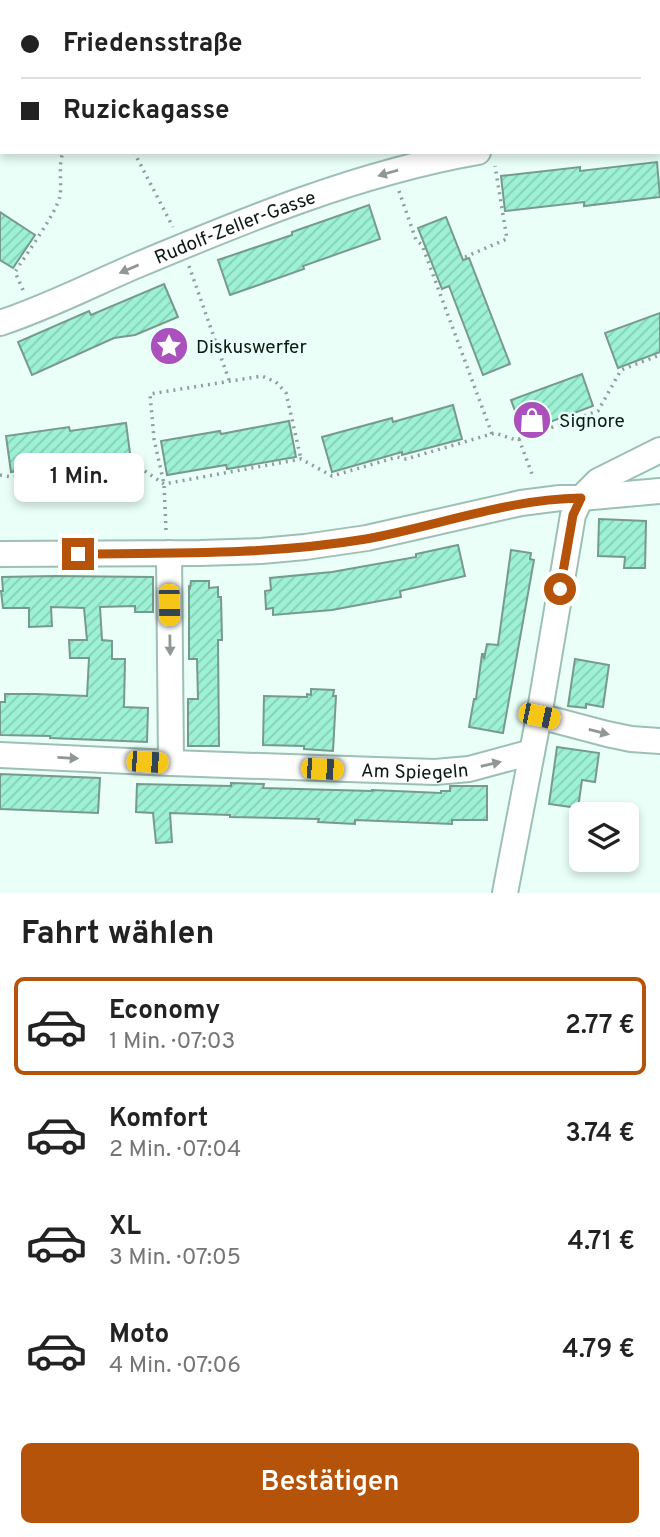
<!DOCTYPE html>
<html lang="de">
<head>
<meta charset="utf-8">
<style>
	body { margin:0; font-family:Overpass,sans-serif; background:#f6f6f6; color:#222; height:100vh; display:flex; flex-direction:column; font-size:26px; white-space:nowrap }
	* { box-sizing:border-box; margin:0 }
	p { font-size:23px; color:#767676 }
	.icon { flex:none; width:38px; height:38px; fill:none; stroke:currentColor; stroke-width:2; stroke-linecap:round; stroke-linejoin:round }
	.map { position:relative; height:893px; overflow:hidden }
	.drawer { display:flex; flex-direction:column; background:#fff; flex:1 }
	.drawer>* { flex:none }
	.banner { position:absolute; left:0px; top:0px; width:662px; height:154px; box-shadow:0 4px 10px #0003; display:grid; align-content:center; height:154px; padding:0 21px; background:#fff }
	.controls { position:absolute; left:569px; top:802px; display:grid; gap:14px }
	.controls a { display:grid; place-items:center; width:70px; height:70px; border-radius:10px; background:#fff; box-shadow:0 4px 10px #0003; font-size:35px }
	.end { position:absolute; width:32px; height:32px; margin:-16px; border:9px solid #b45309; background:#fff; box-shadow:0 0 0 4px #fff }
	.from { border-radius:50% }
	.bubble { position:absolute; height:49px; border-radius:10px; background:#fff; box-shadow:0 4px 10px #0003; font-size:23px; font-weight:600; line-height:49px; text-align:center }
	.car { position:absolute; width:21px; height:42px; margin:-21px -10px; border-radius:9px; box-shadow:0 0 5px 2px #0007; background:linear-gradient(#f5c518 24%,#345 0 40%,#f5c518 0 76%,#345 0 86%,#f5c518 0) }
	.banner b { display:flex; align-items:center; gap:24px; height:66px; font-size:26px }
	.banner b+b { border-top:2px solid #e0e0e0 }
	.banner i { width:18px; height:18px; background:#222 }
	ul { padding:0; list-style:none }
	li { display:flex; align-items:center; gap:21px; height:98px; margin:0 14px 10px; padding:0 7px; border:4px solid transparent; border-radius:10px }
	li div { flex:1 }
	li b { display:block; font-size:26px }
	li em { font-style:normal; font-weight:600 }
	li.active { border-color:#b45309 }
	li>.icon { width:63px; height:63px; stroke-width:1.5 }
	h2 { padding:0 21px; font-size:32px; line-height:84px }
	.cta { display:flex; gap:14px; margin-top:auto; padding:14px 21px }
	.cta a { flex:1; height:80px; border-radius:10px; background:#b45309; color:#fff; font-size:28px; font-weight:600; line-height:80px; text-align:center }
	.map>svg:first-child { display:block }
	.building { fill:url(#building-hatch); stroke:#789a8e; stroke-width:2 }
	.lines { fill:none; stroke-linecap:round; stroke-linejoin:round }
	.minor-casing { stroke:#9ec0b4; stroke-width:28 }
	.path { stroke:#8c9f98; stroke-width:3.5; stroke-dasharray:2 5; stroke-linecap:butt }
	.minor { stroke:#fff; stroke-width:24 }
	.oneway { fill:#919795 }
	.route { stroke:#b45309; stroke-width:9 }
	.labels { text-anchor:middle; stroke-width:5; stroke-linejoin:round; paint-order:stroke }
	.street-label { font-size:19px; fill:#0b1813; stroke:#e9fff7 }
	.poi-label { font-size:19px; fill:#0b1813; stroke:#e9fff7; text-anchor:start }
</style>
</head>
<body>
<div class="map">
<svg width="660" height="893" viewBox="0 0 660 893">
	<defs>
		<pattern id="building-hatch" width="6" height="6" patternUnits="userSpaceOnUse" patternTransform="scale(1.75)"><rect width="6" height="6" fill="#9df1d4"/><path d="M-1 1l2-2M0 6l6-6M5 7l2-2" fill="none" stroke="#86ceb5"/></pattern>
	</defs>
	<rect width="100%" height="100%" fill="#e9fff7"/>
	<g class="building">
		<path d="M657 162 660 197 584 206V202L505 211 501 176 580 167V171Z"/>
		<path d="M369 205 380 239 303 266 304 269 230 295 218 260 292 235V232Z"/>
		<path d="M0 212 35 235 13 268 0 260Z"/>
		<path d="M446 217 463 260 469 258 510 364 483 375 449 286 442 289 418 228Z"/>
		<path d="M164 284 178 317 135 335 114 338 32 375 18 342 89 311 91 315Z"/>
		<path d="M660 313V352L618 368 605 333Z"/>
		<path d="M582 374 593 406 523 432 511 400Z"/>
		<path d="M453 405 462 439 402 455V452L332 472 322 437 392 418 393 422Z"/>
		<path d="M289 421 296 457 227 469 226 465 167 475 161 441 220 431 221 434Z"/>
		<path d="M126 423 131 461 75 468 74 463 11 472 6 436 69 427 70 431Z"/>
		<path d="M599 519 646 521 645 568H624L625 557 598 556Z"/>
		<path d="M458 545 465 576 400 591 401 597 332 610 273 615V608L266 609 265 591 271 590 270 578 332 572 416 557V554Z"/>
		<path d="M511 550 531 553 530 559 534 560 503 733 469 727 474 699H476L482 654H483L484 659 487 644 498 645Z"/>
		<path d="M54 576 153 577V612H135V606L100 607 102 640 112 641V659H125L124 707 148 708 147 742 50 738V736L0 735V702H5V694H36L87 696 89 658H70L69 640H87L84 608 51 607 52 626 29 627V608H3L1 591H3L2 577Z"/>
		<path d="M191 581H209V588L218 587V597H221L222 640H218L219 746H188V699H198L197 659H189V587L190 588Z"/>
		<path d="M575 659 609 665 603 707 586 704V708L568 706Z"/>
		<path d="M311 689 334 690 333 696H336L333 751 304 749V746L263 745 264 696 307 697V694L311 695Z"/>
		<path d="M557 747 599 753 595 782 582 780 578 808 549 804Z"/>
		<path d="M0 774 100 778 98 813 0 809Z"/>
		<path d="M231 783 264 784 263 788 372 791V790L441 793V791H450V786H487V820H452V824L355 820V824L318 822 319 819 230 817V815L170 813 172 842 156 843 153 813 136 812 137 784 231 786Z"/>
	</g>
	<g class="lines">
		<g class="minor-casing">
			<g id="minor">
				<path d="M130 2 135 0"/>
				<path d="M0 46 2 45"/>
				<path id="s1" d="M0 323C46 308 89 286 133 267 245 220 358 173 478 152"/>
				<path d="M169 553 171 763"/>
				<path d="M0 554 200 553 261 551 305 547 367 538 521 503 560 498H581L660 491"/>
				<path d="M539 716 607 734 631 739 660 741"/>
				<path id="s2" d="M0 755 171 763 435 772 469 769 532 752"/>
				<path d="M505 893 539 716 573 515 581 498 598 481 660 450"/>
			</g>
		</g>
		<g class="path">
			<path d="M527 0 529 2"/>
			<path d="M570 2 572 0"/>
			<path d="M134 152 173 227"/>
			<path d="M399 191 416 240 422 245 492 434"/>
			<path d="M465 257 507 239 495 166"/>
			<path d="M189 266 229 380"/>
			<path d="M23 290 15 272C25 256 57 212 60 196 62 181 58 167 63 152"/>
			<path d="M519 439 532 474"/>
			<path d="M0 475 12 477 117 465 139 467 164 484 301 459 332 476 397 457 406 459 495 433 516 440 598 411 621 370 660 355"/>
			<path d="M166 530 164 484 154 439 150 394 262 376 276 382 286 393 301 459"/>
		</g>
		<use href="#minor" class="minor"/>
	</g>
	<defs><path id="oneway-solid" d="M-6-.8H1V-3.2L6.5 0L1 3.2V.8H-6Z" transform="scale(1.75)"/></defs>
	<g class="oneway">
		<use href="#oneway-solid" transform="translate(388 173) rotate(164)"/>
		<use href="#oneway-solid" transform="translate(129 269) rotate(157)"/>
		<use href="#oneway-solid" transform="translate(170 645) rotate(89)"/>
		<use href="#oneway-solid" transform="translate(599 732) rotate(14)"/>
		<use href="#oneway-solid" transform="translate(68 758) rotate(3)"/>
		<use href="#oneway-solid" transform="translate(491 764) rotate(-13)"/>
	</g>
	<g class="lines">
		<path class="route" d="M78 554C174 553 270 555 366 539 438 526 507 499 581 498L573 515 560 589"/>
	</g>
	<defs>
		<g id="sight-disc" transform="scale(2.0125)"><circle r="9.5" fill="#aa51bd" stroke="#e9fff7"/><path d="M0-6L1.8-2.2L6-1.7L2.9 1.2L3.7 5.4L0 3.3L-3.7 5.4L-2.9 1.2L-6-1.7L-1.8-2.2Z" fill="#fff"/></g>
		<g id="shop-disc" transform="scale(2.0125)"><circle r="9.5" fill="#aa51bd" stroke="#e9fff7"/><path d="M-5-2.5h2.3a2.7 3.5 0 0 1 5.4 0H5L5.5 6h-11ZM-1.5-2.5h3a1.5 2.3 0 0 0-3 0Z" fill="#fff"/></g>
	</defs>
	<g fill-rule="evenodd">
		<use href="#sight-disc" x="169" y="346"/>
		<use href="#shop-disc" x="532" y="420"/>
	</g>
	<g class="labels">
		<g class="street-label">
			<text dy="7" stroke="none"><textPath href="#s1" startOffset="254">Rudolf-Zeller-Gasse</textPath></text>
			<text dy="7" stroke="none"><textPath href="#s2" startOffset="415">Am Spiegeln</textPath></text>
		</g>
		<g class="poi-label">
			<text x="196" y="353">Diskuswerfer</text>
			<text x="559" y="427">Signore</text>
		</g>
	</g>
</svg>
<div class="controls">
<a><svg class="icon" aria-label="layers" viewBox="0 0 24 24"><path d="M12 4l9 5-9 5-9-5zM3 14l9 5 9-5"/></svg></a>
</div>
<i class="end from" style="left:560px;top:589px"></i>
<i class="end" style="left:78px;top:554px"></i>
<div class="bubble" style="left:14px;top:453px;width:130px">1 Min.</div>
<i class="car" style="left:169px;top:605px;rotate:179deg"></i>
<i class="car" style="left:539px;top:716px;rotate:102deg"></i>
<i class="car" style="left:147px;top:762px;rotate:93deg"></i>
<i class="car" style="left:322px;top:769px;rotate:93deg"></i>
<div class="banner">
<b><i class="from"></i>Friedensstraße</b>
<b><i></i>Ruzickagasse</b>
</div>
</div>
<section class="drawer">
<h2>Fahrt wählen</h2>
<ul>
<li class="active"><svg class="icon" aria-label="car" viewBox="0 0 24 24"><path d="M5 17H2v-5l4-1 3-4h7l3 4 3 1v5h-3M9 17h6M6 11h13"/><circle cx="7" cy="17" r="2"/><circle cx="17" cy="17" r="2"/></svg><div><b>Economy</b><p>1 Min. · 07:03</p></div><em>2.77 €</em></li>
<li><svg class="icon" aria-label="car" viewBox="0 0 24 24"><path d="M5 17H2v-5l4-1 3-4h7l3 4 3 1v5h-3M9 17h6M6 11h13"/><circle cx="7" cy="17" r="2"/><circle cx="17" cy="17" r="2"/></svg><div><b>Komfort</b><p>2 Min. · 07:04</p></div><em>3.74 €</em></li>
<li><svg class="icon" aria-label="car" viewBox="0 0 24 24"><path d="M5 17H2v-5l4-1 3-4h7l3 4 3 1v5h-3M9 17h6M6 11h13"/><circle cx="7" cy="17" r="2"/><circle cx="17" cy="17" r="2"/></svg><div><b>XL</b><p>3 Min. · 07:05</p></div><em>4.71 €</em></li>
<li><svg class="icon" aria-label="car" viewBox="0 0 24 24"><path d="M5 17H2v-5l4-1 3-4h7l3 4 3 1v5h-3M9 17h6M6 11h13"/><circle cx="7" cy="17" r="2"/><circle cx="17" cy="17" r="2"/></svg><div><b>Moto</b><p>4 Min. · 07:06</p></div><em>4.79 €</em></li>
</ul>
<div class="cta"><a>Bestätigen</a></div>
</section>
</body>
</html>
